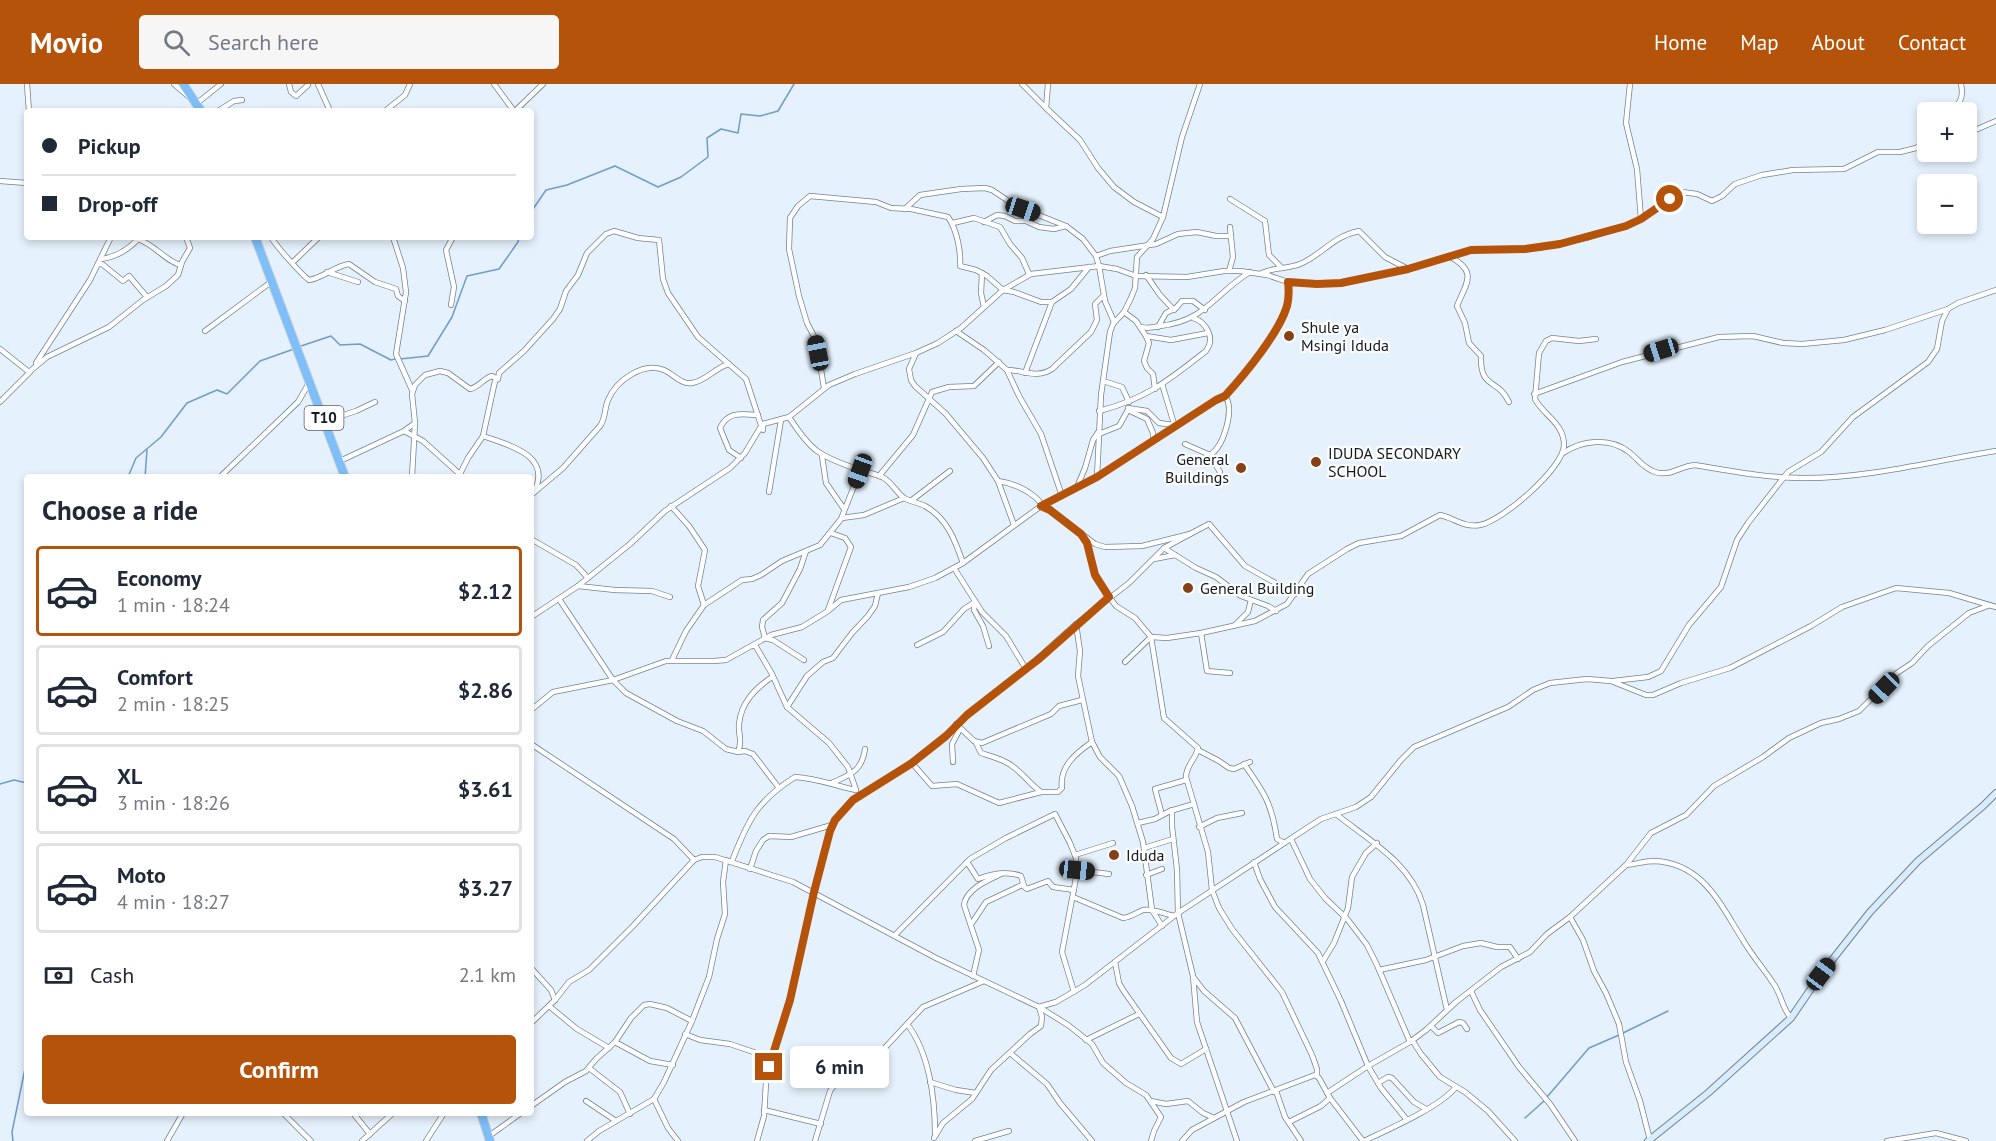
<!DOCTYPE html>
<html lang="en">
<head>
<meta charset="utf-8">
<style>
	body { margin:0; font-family:"PT Sans",sans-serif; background:#f6f6f7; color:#1f2937; height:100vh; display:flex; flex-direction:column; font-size:22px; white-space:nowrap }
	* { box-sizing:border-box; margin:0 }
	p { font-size:20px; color:#747a83 }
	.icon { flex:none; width:33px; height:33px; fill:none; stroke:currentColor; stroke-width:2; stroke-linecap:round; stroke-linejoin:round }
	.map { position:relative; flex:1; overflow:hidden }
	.details { position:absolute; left:24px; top:390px; width:510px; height:642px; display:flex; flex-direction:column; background:#fff; border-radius:6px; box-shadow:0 3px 9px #0003 }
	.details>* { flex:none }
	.guide { position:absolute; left:24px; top:24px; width:510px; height:132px; border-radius:6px; box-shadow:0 3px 9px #0003; display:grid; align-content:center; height:132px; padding:0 18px; background:#fff }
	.controls { position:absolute; left:1917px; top:18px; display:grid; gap:12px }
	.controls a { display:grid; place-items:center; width:60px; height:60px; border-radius:6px; background:#fff; box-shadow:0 3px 9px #0003; font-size:30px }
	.end { position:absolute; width:27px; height:27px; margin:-14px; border:8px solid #b45309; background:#fff; box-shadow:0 0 0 3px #fff }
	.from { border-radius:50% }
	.bubble { position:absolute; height:42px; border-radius:6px; background:#fff; box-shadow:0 3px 9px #0003; font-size:20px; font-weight:600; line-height:42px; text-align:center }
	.car { position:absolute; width:18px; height:36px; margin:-18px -9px; border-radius:8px; box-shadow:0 0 4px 2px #0007; background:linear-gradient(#222 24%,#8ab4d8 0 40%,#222 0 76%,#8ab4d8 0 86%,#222 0) }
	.guide b { display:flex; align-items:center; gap:21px; height:57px; font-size:22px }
	.guide b+b { border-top:2px solid #e0e1e3 }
	.guide i { width:15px; height:15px; background:#1f2937 }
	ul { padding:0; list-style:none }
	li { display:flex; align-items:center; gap:18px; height:90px; margin:0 12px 9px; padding:0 6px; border:3px solid #e0e1e3; border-radius:6px }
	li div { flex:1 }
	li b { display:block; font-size:22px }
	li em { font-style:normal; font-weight:600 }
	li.current { border-color:#b45309 }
	li>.icon { width:54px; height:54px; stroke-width:1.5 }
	h2 { padding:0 18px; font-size:27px; line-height:72px }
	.pay { display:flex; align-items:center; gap:15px; height:66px; padding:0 18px; font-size:22px }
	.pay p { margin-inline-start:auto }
	.button { display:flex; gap:12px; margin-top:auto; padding:12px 18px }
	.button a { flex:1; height:69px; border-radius:6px; background:#b45309; color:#fff; font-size:24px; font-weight:600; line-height:69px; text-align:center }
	header { display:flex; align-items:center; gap:36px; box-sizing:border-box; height:84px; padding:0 30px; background:#b45309; color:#fff }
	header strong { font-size:28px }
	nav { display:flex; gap:33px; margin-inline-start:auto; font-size:21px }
	.search { width:420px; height:54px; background:#f6f6f7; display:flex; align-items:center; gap:15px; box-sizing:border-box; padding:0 21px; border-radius:6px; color:#747a83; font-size:22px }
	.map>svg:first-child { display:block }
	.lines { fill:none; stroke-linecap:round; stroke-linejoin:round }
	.stream { stroke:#6e9dc8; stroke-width:1.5 }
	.street-casing { stroke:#728394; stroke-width:6 }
	.secondary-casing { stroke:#728394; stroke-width:8 }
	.highway-casing { stroke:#d0d1d2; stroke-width:10 }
	.street { stroke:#fff; stroke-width:4.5 }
	.secondary { stroke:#d8ecfd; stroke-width:6 }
	.highway { stroke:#7ebef9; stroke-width:8 }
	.route { stroke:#b45309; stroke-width:8 }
	.poi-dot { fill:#854115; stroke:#fdfdfd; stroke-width:2 }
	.labels { text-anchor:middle; stroke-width:4.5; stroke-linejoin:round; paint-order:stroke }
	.shield { fill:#fdfdfd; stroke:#595d62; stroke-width:1.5 }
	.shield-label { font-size:15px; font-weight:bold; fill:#131920 }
	.poi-label { font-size:16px; fill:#131920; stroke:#fdfdfd; text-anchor:start }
</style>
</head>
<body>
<header>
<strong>Movio</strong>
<div class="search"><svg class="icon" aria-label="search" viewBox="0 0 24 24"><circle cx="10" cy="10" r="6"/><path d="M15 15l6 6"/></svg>Search here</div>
<nav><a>Home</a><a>Map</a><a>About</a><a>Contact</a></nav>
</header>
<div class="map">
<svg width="1996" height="1057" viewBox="0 0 1996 1057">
	<rect width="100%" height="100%" fill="#e5f1fc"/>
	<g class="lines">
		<g class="stream">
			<path d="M531 128 546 106 567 101 615 82 658 103 681 93 708 73 707 54 721 45 738 49 741 30 760 32 778 27 794 0"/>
			<path d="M301 262 331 252 340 261 360 260 391 276 395 275"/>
			<path d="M400 275 428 272 452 233 467 192 499 185 518 158 519 153"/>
			<path d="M128 393 136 374 161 353 187 319 217 306 227 310 260 277 294 265"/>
			<path d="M145 393 147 366"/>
			<path d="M0 700 14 696 27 699"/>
			<path d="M1623 949 1668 927"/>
			<path d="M1547 1013 1589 964 1619 951"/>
			<path d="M1525 1034 1544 1017"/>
			<path d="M13 1057 12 1048 27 975"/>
		</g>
		<g class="street-casing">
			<g id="street">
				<path d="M27 0 29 27"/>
				<path d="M174 0 188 12"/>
				<path d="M289 0 291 8 296 12 308 1"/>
				<path d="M318 0 330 27"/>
				<path d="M494 0 514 27"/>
				<path d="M1022 0 1046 24"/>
				<path d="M1048 0 1046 24 1080 56 1098 84 1114 103 1134 118 1163 133"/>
				<path d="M1630 0 1626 39 1637 85 1641 135"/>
				<path d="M196 20 221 0"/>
				<path d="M218 27 234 17 242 16"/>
				<path d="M385 27 405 11 410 0"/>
				<path d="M515 27 543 0"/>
				<path d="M1949 28C1960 21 1964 13 1961 0"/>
				<path d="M1966 50 1996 37"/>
				<path d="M1917 64 1928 50"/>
				<path d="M0 97 27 99"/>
				<path d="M1230 115 1265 137 1269 171 1282 184"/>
				<path d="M905 125 920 111 961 105 985 104 992 106 1016 122 1066 142 1083 155 1096 172 1099 182 1105 217 1114 238"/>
				<path d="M984 138 997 131 1005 132 1015 137H1026L1039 143 1054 145 1066 142"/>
				<path d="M953 139 974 134 1000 143 1010 160 1022 174 1029 190"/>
				<path d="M271 153C275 161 302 191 309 196 323 194 335 182 349 180L375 198 396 205 398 212 405 217"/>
				<path d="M393 153 403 184 406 208 396 270 412 306"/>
				<path d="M1096 172 1110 167 1156 160 1178 150 1197 148 1216 152H1231"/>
				<path d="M1449 172C1479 188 1466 199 1457 222L1465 239 1469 259 1481 272C1480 306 1497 293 1509 318"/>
				<path d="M101 175C116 173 128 166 138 155 155 161 168 179 181 181"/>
				<path d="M293 178 319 153"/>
				<path d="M98 180H102L123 197 129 192 147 213"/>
				<path d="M1229 187 1233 173 1230 143"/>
				<path d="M327 188 358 198"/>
				<path d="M982 189 981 209 984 223"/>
				<path d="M1262 189C1274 183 1288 185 1300 180 1322 171 1333 152 1359 147L1385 173 1408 185"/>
				<path d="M1146 191 1160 211 1174 226"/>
				<path d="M451 221 454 203 446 166 453 153"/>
				<path d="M1124 228 1136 237 1146 252 1149 259 1144 277 1147 284 1153 290 1155 305"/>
				<path d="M1142 243C1148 245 1153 243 1160 242 1206 237 1215 209 1250 188"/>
				<path d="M1158 243 1166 229 1176 224 1182 217H1193L1205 226"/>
				<path d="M205 247 271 198"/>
				<path d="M956 247 984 266 1007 286 1019 312 1041 350 1062 412"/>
				<path d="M1146 252 1171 256 1208 249"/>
				<path d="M0 265 29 288 47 273 109 243 143 216 166 202 178 191 182 178 190 164 186 153"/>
				<path d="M916 269 909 285 911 296 915 302 946 330 983 374 998 397 1014 441"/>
				<path d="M36 279 90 196 111 153"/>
				<path d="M1007 286C1023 286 1037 295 1052 285L1091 248 1097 236 1095 220 1103 212"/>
				<path d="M1025 289 1052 218 1071 205 1089 183"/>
				<path d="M1103 297 1122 303 1129 318"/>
				<path d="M1162 300 1175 343"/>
				<path d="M824 304 816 256 807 239 799 212 789 165 790 134 798 122 810 112 876 118 891 124 911 125 948 133C957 146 961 167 960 182L976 186 987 192 1003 206 1014 208 1041 218H1052"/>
				<path d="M1534 310 1622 278 1719 253 1753 252 1783 259 1802 260 1844 256 1885 246 1948 225"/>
				<path d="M0 318 30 288"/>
				<path d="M1128 324 1147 327 1159 339 1174 341"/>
				<path d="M1128 326 1147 335 1153 349V357"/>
				<path d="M1099 327C1146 315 1169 296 1206 267 1216 254 1206 238 1193 234"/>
				<path d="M789 333C811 367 819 372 857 385 866 389 875 389 884 394 892 399 896 408 904 414 909 417 919 419 925 422 947 434 955 456 963 479"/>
				<path d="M325 337 356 327 375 318"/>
				<path d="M404 347 423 357 463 393"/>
				<path d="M1099 350 1119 342 1129 324"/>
				<path d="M483 352C508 361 553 371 534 408"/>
				<path d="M1185 360 1210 371 1220 388"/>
				<path d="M1563 369C1582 356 1610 353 1629 368 1638 375 1643 384 1655 388 1670 393 1680 382 1695 381 1731 387 1767 394 1805 394 1870 394 1932 377 1996 367"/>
				<path d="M1210 371C1224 362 1234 327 1226 313"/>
				<path d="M822 372 826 399 844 425"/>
				<path d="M741 374 729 366 720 344C728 327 741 330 758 331"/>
				<path d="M340 377 404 347 415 339"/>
				<path d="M460 390 468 374 483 352 495 297 498 295 499 289 524 267 553 235 560 225 566 207 578 191 587 169 606 150 614 147 638 154 659 156 663 195 668 209 698 253 746 295 762 344"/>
				<path d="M879 392 913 351 932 308 949 303 974 302 999 278"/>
				<path d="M220 393 298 318 309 299"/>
				<path d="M412 393 415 339 412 310 415 301 425 291 440 287 448 289 470 305C479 303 484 294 492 292L498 295"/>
				<path d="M1097 393 1101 311 1110 248 1113 240 1124 228 1131 214 1135 204 1137 173 1153 155 1163 133 1182 53 1200 0"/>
				<path d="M998 397C1012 399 1023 403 1035 413 1041 418 1042 423 1050 426L1095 460 1105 463 1142 462 1190 450 1209 440 1245 482 1295 510"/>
				<path d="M1077 403 1085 384 1093 356 1099 347"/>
				<path d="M769 408 781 336"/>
				<path d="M531 411 563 384 600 342C606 334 604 325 608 316 616 297 643 277 664 286 673 290 682 301 692 299 706 297 716 283 729 280"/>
				<path d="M912 416 950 387"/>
				<path d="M671 422 689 442 705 466 698 502 704 521 686 547 672 576"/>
				<path d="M842 434 864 431 904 414"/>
				<path d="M1081 450 1087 459 1094 489 1104 506 1116 522 1135 534 1151 553 1167 554 1201 549 1255 537 1287 520 1308 490 1347 465 1359 459 1401 452 1440 431C1454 434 1464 444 1480 441 1502 437 1564 384 1564 361 1564 339 1543 331 1535 315L1539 269 1546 257 1552 254 1579 257 1596 255"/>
				<path d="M531 455 576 481 588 494"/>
				<path d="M1164 464 1196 484 1216 493 1241 512 1268 522 1276 527"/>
				<path d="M1154 475 1175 471"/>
				<path d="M954 484 982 528 1006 552 1026 585"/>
				<path d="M578 502 615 506 652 507 670 513"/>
				<path d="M559 515 613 596 626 609 677 637 703 647 726 665 738 668 745 667 753 670 779 704"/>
				<path d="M975 517 974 526 983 542 989 562"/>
				<path d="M704 521 742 496 752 495 761 491 782 477 820 461 841 435 860 387"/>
				<path d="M828 526 851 463 845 454 831 449"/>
				<path d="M531 533 578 502 630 460 665 427 730 384 745 369 760 344 763 346V340L789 333 829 301 855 290 916 269 938 259 961 244 1003 206 1031 190 1099 182 1117 185 1136 192 1187 193 1224 187H1240L1267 191 1288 198 1317 200 1341 199 1408 185 1471 166 1539 164 1590 153 1626 142 1641 135 1682 108 1697 110 1712 117 1722 112 1735 100 1762 91 1793 86 1844 85 1878 68H1900L1928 61"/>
				<path d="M1076 540 1080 567 1078 592 1092 658 1100 673 1119 692 1132 722 1143 758 1152 826 1162 842"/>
				<path d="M1234 542 1248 528 1251 516"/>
				<path d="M1201 549 1207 587 1230 589"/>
				<path d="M1151 553 1164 634 1198 664C1196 675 1186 681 1186 693L1208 768 1212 806 1219 824 1232 845 1282 908 1312 971 1317 985V992"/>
				<path d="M917 561 943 548 964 525 975 518"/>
				<path d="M753 562 755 561 772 590 787 623 829 659 848 683 856 706"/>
				<path d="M804 576 773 556 765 554 762 543 763 536 782 519 800 485 806 467"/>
				<path d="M1125 578 1151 553"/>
				<path d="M1613 597 1648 593 1661 587 1689 541 1721 503 1737 456 1748 439 1788 388 1821 368 1853 333 1928 278 1937 265 1942 237 1948 225 1958 219 1996 206"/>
				<path d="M787 623 807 592 823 578 833 574 852 549 868 532 875 522 878 509"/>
				<path d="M531 626 553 608 613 596 666 577H714L726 576 771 551 802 543 828 527 841 516 909 503 935 494 963 479 1041 422 1097 393 1216 316 1225 312C1245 290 1279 249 1287 222 1289 214 1289 206 1288 198"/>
				<path d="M956 640 974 657 982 659 1051 630 1059 622 1082 616"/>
				<path d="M976 659 981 669C993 673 1006 676 1016 685 1025 692 1031 701 1041 708"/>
				<path d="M531 660 674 755 694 776"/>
				<path d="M1198 666 1219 677 1229 684 1234 685 1250 678"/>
				<path d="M738 668C743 657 738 651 739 640 741 618 756 604 772 593"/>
				<path d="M953 678 952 660 960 645"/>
				<path d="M912 679 932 702 957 700 999 719 1041 708H1058L1062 704C1059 683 1076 669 1092 658"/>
				<path d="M1244 680C1264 708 1272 720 1277 755L1284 759"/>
				<path d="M832 699C851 690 862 687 865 665"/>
				<path d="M1172 726V742L1177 786 1178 829 1193 892 1197 938 1237 1057"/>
				<path d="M1336 730C1368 756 1410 778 1423 821L1447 926"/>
				<path d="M1162 731 1155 705 1186 696"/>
				<path d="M1138 739 1155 735 1170 727 1194 720"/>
				<path d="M1199 743 1217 734 1242 729"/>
				<path d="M1291 755 1310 795 1325 814 1348 836 1367 861 1377 881 1410 958"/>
				<path d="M1144 764 1173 755"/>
				<path d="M1075 771 1113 759"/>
				<path d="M732 777C748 736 757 717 795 693 817 694 835 702 856 706"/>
				<path d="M967 778 978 795C991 790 1008 787 1021 792L1024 802"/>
				<path d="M1254 778 1260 795 1275 823 1318 869 1341 917 1368 982 1381 1004 1407 1036"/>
				<path d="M1627 781C1636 780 1645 777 1654 777 1703 779 1720 820 1743 856 1752 872 1765 886 1775 902 1782 913 1782 924 1791 934"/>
				<path d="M750 785 756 767 763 756 769 752 791 753 832 741"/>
				<path d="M1077 786 1109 790"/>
				<path d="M1146 791 1162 785"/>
				<path d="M1073 813 1123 834C1131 833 1136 829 1143 826 1153 824 1164 830 1174 832"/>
				<path d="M1570 833 1583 856 1594 887 1606 909 1619 940 1626 978 1640 1017 1650 1056"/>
				<path d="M972 839 986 818 1022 801 1027 805 1048 797 1053 803 1074 806"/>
				<path d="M895 851 970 775 1006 754 1055 730 1070 759 1076 774V794L1062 868 1074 908"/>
				<path d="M1323 877 1334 859 1348 824 1352 793 1366 769 1377 759"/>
				<path d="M1115 878 1119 899 1123 906 1171 974 1181 980 1206 965"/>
				<path d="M531 884 551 906 555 916"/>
				<path d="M1379 886 1426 876 1463 862 1481 859 1497 863H1510L1518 875"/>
				<path d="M973 892 979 866 964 821C966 805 988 796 1001 790"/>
				<path d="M1194 894 1204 907 1235 934 1274 1008"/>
				<path d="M1471 907 1480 926 1519 983 1550 1020 1575 1057"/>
				<path d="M549 922 577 945 609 964"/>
				<path d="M1039 923 1068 941 1092 960 1103 979 1126 999 1146 1011 1161 1033 1154 1047 1151 1057"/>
				<path d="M531 939 555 916 569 898 589 886 633 842 694 776 702 773H715L793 798 936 874 1039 923 1056 918 1085 901 1178 829 1304 746 1321 735 1356 723 1371 713 1401 676 1414 663 1508 623 1533 606 1550 599 1587 595 1611 597 1646 611H1653L1681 599 1730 584 1811 542 1842 523 1896 504 1949 509 1996 523"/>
				<path d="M907 940C929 968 935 1014 935 1049"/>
				<path d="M1431 942 1438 949 1459 938 1463 939 1467 945"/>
				<path d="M685 950 700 956 730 960 771 974"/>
				<path d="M1086 956 1139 930"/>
				<path d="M1412 956 1421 970 1440 993 1465 1008 1488 1027 1515 1057"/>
				<path d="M615 958 650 977 673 981"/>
				<path d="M1010 969 1047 1000 1060 1019 1092 1057"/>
				<path d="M589 984 620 1008 630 1030"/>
				<path d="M930 998 956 1006 976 1009"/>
				<path d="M1378 999 1388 993 1392 994 1414 1018 1426 1025"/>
				<path d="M1276 1007 1285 1033 1301 1057"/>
				<path d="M1327 1009 1368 982 1410 958 1426 946 1456 918 1501 883 1530 868 1547 850 1570 833 1626 781 1651 749 1686 731 1714 702 1763 673 1789 654 1821 639 1839 635 1859 627 1897 589 1912 579 1928 562 1969 529 1990 521"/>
				<path d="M654 1015 668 1044 678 1057"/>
				<path d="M586 1017 616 1037"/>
				<path d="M1151 1017 1166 1020 1188 1017 1203 1029 1214 1034"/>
				<path d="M531 1022 565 998 586 987 596 975 615 958 631 934 644 921 650 920 667 924 692 937"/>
				<path d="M764 1026 821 1040"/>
				<path d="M283 1029 311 1057"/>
				<path d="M353 1029 370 1050"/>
				<path d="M1289 1038 1321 1022 1330 1014"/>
				<path d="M489 1052 521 1029"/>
				<path d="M934 1054 943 1039 972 1015 991 986 1030 950 1041 942 1042 933 1039 923"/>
				<path d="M167 1057 183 1029"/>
				<path d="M362 1057 393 1029"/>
				<path d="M426 1057 444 1029"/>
				<path d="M587 1057 599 1047 654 1015 664 998 692 937 709 893 717 855 725 830 723 798 726 776"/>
				<path d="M757 1057 764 1032 766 999 769 983 790 916 814 808 830 747 835 736 853 716 906 683 946 652 967 631 1026 585 1076 540 1129 499 1164 464 1190 450"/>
				<path d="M815 1057 830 1007 838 996 879 970 923 923 984 897"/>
				<path d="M975 1057 1009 1047"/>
				<path d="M1182 1057 1192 1046 1244 1018 1315 991 1319 994 1330 1014 1363 1057"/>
				<path d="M1364 1057C1387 1046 1440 1023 1455 1004"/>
				<path d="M1887 1057 1936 1049 1966 1057"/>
			</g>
		</g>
		<g class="secondary-casing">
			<path id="secondary" d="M1648 1057 1708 1009 1791 934 1821 890 1870 828 1918 777 1983 722 1996 709"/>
		</g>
		<g class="highway-casing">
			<g id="highway">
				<path d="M183 0 201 27"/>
				<path d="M255 153 345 393"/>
				<path d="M481 1029 490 1057"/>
			</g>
		</g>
		<use href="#street" class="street"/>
		<use href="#secondary" class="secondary"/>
		<use href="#highway" class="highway"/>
	</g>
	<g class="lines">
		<path class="route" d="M769 983 790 916 814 808 830 747 835 736 853 716 912 679 946 652 967 631 1040 574 1109 513 1095 491 1087 459 1081 450 1050 426 1041 422 1097 393 1216 316 1225 312C1245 290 1279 249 1287 222 1289 214 1289 206 1288 198L1317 200 1341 199 1408 185 1471 166 1525 165 1560 160 1626 142 1641 135 1670 115"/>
	</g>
	<g class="poi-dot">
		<circle cx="1289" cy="252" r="6"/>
		<circle cx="1316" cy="378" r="6"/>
		<circle cx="1241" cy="384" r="6"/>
		<circle cx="1188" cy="504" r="6"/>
		<circle cx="1114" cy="771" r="6"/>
	</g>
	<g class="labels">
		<rect class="shield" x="304.5" y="322" width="39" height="24" rx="4.5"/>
		<g class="shield-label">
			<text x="324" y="339">T10</text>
		</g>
		<g class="poi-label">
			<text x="1301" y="249">Shule ya<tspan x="1301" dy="18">Msingi Iduda</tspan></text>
			<text x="1328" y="375">IDUDA SECONDARY<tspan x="1328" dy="18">SCHOOL</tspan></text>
			<text x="1229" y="381" text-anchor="end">General<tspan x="1229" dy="18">Buildings</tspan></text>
			<text x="1200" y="510">General Building</text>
			<text x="1126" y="777">Iduda</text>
		</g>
	</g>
</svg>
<div class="controls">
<a>+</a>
<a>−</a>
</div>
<i class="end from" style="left:1670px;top:115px"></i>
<i class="end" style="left:769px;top:983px"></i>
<div class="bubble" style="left:790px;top:962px;width:99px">6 min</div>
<i class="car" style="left:1023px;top:125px;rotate:108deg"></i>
<i class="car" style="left:1661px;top:266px;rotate:253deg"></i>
<i class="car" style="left:818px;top:269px;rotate:349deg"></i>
<i class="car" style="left:860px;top:387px;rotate:200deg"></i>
<i class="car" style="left:1884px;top:604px;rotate:224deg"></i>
<i class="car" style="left:1077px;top:786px;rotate:96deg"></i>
<i class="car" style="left:1821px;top:890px;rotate:37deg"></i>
<div class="guide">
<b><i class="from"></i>Pickup</b>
<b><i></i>Drop-off</b>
</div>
<section class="details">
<h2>Choose a ride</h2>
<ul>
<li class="current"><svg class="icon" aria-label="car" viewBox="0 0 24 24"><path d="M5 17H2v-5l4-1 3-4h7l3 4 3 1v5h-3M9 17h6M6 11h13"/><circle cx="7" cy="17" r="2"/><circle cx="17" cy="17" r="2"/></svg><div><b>Economy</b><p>1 min · 18:24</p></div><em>$2.12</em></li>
<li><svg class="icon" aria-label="car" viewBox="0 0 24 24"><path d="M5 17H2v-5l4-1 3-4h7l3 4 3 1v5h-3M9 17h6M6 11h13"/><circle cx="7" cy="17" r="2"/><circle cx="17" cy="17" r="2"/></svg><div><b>Comfort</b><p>2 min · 18:25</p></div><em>$2.86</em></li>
<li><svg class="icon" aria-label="car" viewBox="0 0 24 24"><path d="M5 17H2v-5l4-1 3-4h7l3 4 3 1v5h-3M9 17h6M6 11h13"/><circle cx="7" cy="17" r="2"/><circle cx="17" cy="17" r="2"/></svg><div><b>XL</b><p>3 min · 18:26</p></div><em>$3.61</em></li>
<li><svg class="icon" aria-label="car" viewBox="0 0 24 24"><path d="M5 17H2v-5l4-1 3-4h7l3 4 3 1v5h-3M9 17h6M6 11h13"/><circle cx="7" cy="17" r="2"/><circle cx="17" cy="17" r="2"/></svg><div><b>Moto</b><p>4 min · 18:27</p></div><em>$3.27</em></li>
</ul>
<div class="pay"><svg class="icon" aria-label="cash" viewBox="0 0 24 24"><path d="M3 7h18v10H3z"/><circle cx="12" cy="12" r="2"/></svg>Cash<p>2.1 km</p></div>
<div class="button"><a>Confirm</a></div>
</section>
</div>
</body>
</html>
